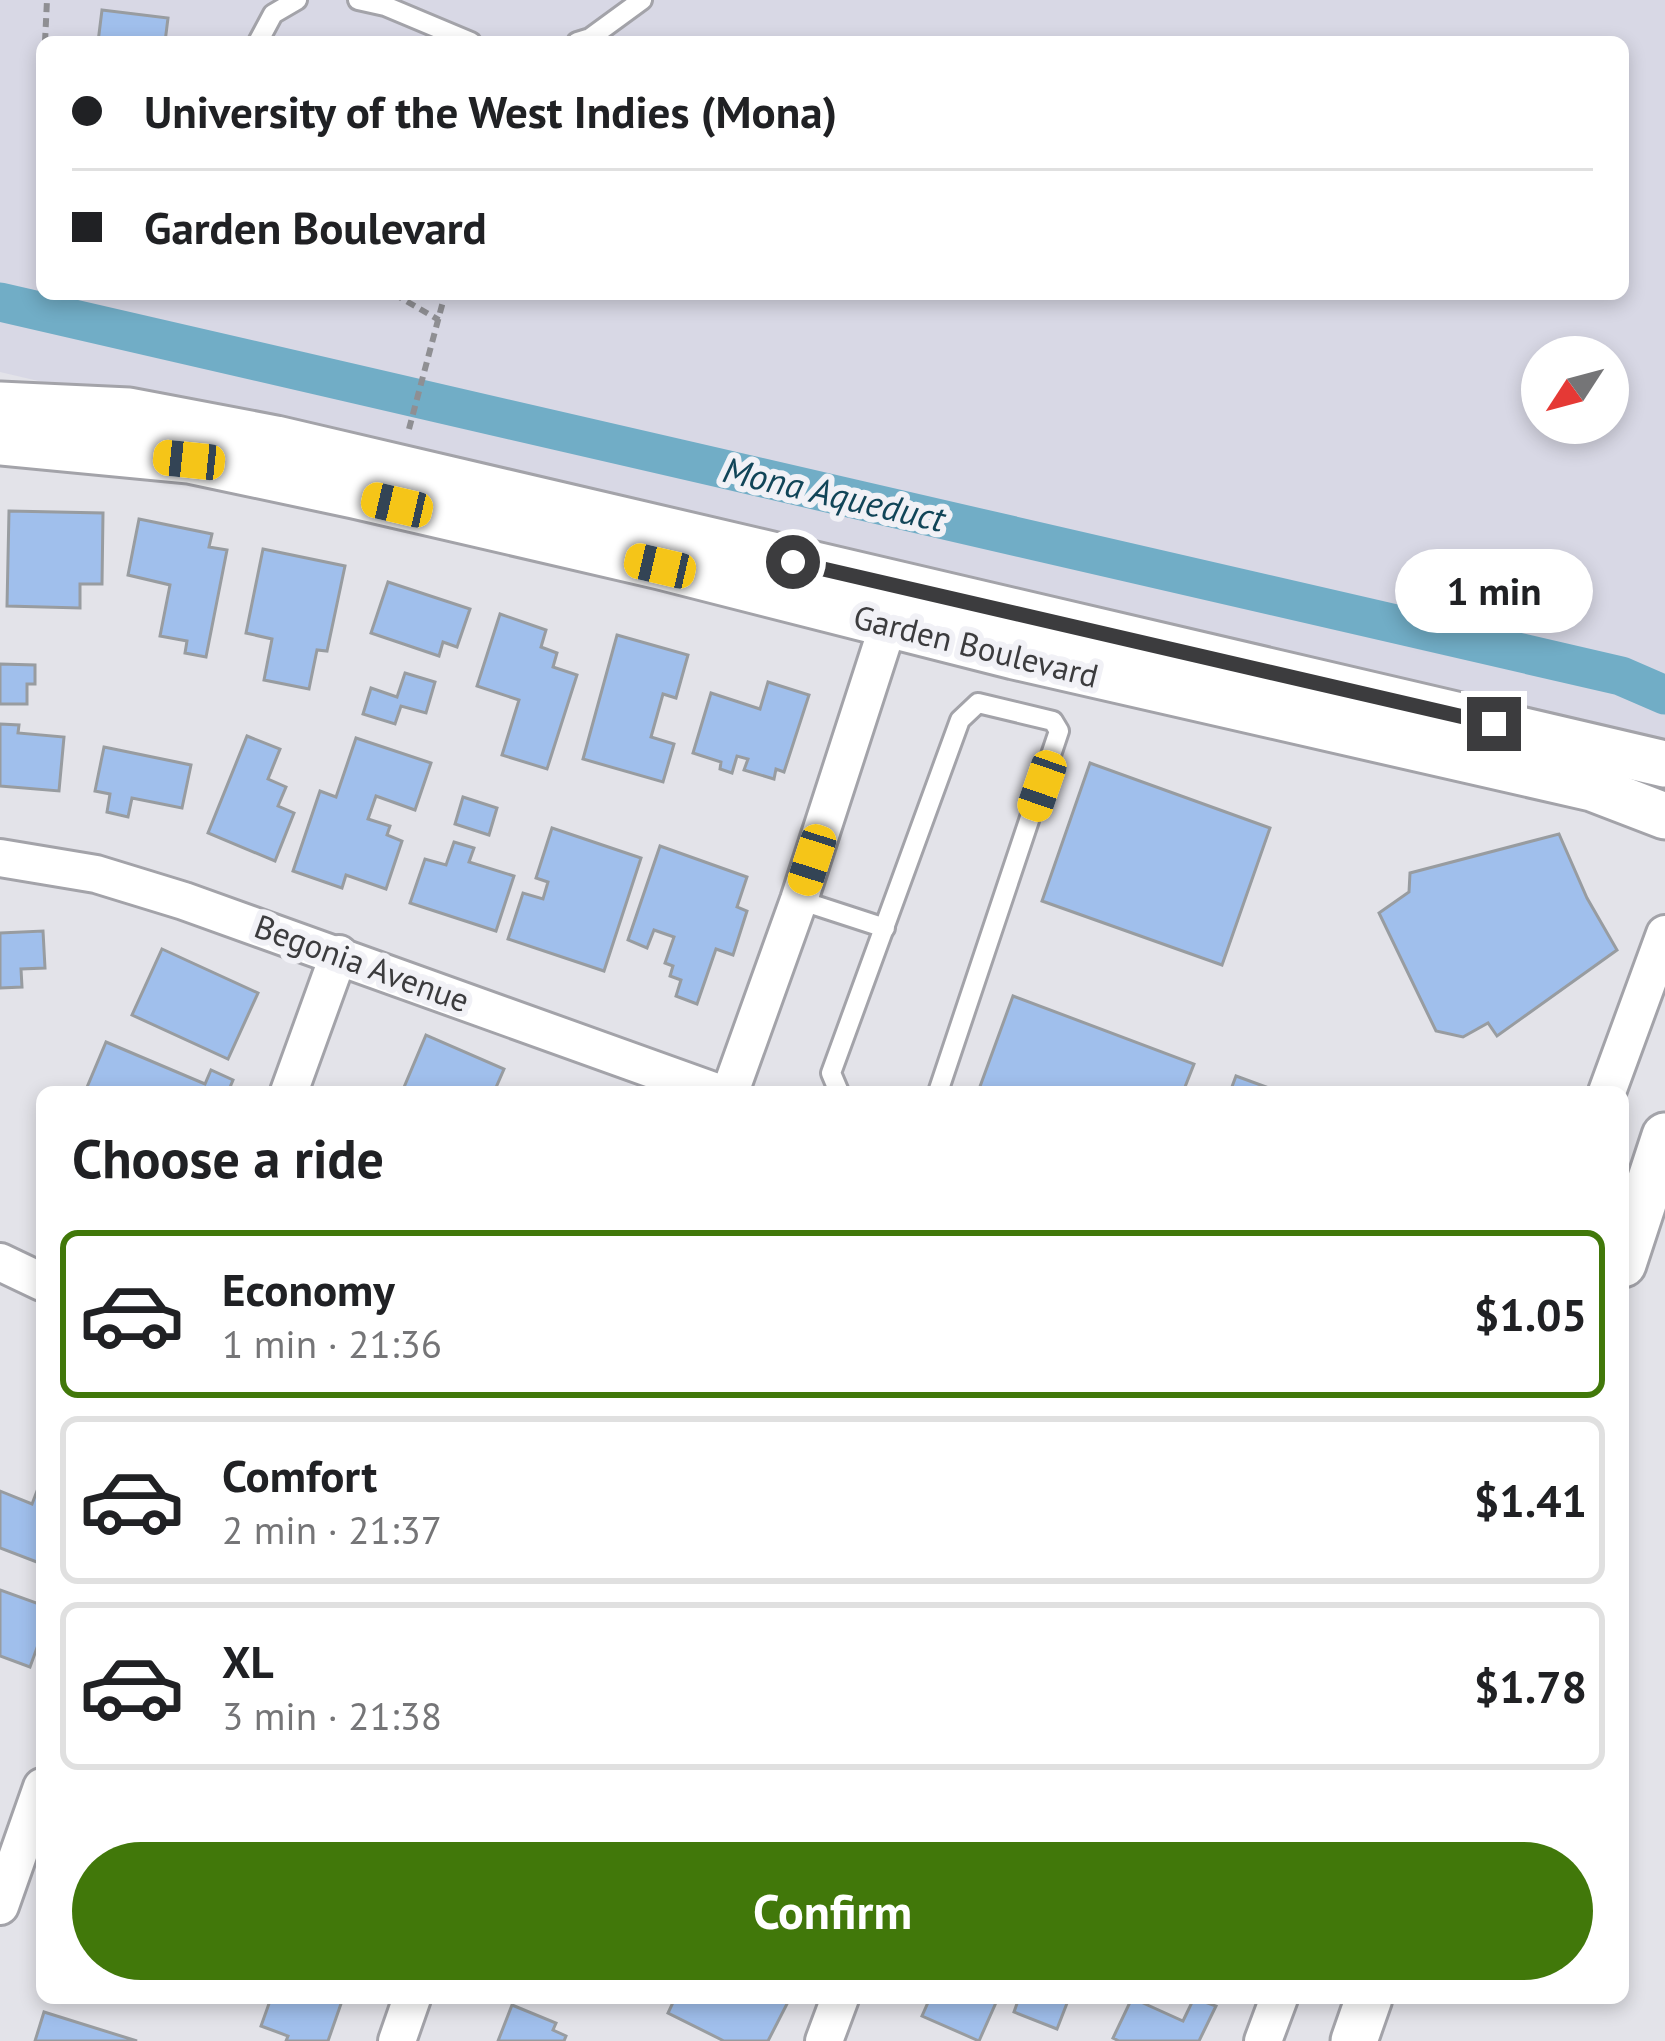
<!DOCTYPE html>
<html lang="en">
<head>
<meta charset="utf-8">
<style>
	body { margin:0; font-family:"PT Sans",sans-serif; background:#f6f6f6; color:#202124; height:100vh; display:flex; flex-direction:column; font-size:45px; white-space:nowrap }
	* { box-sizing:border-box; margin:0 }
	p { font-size:39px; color:#757577 }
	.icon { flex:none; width:66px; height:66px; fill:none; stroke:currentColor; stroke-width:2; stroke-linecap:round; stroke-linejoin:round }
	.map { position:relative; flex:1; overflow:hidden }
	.side { position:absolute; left:36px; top:1086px; width:1593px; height:918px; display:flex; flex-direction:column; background:#fff; border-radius:18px; box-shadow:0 6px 18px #0003 }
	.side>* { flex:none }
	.guide { position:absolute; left:36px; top:36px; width:1593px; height:264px; border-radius:18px; box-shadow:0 6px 18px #0003; display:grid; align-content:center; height:264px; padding:0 36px; background:#fff }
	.needle { width:78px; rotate:234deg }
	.controls { position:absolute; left:1521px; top:336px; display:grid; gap:24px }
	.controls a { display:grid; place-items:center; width:108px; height:108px; border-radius:50%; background:#fff; box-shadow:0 6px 18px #0003; font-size:60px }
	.end { position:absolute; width:54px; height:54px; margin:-27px; border:15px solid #3c3c3e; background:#fff; box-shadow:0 0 0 6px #fff }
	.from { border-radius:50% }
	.bubble { position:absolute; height:84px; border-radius:42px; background:#fff; box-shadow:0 6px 18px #0003; font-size:39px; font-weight:600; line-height:84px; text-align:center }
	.car { position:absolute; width:36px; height:72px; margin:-36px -18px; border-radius:15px; box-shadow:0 0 9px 3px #0007; background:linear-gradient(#f5c518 24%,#345 0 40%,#f5c518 0 76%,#345 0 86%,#f5c518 0) }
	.guide b { display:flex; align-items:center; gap:42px; height:114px; font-size:45px }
	.guide b+b { border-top:3px solid #e0e0e0 }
	.guide i { width:30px; height:30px; background:#202124 }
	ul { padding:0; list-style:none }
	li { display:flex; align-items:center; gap:36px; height:168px; margin:0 24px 18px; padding:0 12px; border:6px solid #e0e0e0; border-radius:18px }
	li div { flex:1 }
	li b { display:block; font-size:45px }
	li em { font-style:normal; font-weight:600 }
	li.active { border-color:#41780a }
	li>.icon { width:108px; height:108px; stroke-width:1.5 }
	h2 { padding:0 36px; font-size:54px; line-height:144px }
	.primary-button { display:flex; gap:24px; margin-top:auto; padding:24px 36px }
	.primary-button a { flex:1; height:138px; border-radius:72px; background:#41780a; color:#fff; font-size:48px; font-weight:600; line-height:138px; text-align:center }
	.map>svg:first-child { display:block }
	.built { fill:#d8d8e5; fill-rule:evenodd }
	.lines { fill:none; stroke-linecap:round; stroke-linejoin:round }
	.canal { stroke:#71adc6; stroke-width:39 }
	.building { fill:#a0bfec; stroke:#989ca0; stroke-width:3 }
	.service-casing { stroke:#a3a3a9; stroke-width:24 }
	.minor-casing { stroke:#a3a3a9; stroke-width:42 }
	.tertiary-casing { stroke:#a3a3a9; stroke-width:51 }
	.path { stroke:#8f8f93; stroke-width:6; stroke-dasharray:9 6; stroke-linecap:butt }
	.service { stroke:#fff; stroke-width:18 }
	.minor { stroke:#fff; stroke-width:36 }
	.tertiary { stroke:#fff; stroke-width:45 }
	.route { stroke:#3c3c3e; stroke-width:15 }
	.labels { text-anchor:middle; stroke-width:12; stroke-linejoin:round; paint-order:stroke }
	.street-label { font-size:33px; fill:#3c3c3e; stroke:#f1f1f6 }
	.water-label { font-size:36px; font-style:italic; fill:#114558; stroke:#f1f1f6 }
</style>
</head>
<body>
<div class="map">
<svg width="1665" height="2041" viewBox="0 0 1665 2041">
	<rect width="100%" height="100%" fill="#e3e3e9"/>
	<path class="built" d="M0 0H1665V756L1662 761 0 372ZM42 42H1623V294H42ZM1542 357H1608V423H1542Z"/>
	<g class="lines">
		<path class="canal" d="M0 302 1621 676 1665 695"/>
	</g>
	<g class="building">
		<path d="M102 10 168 18 165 42H98Z"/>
		<path d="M9 511 103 513 102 584H80V608L7 606Z"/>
		<path d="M139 519 212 534 209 547 227 550 206 657 185 653 187 641 160 636 170 585 128 575Z"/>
		<path d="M263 549 345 566 327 651 317 650 309 689 264 680 272 639 246 633Z"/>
		<path d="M388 582 470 609 457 647 443 642 439 656 371 633Z"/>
		<path d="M500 614 546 630 541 647 557 653 553 667 577 675 547 769 502 755 519 700 477 686Z"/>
		<path d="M617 635 688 655 676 698 663 694 651 737 674 744 663 782 583 759Z"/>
		<path d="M0 664 35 665V684H27V704H0Z"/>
		<path d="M405 673 435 682 426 713 401 706 395 724 363 714 371 688 397 697Z"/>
		<path d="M768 682 809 695 784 772 776 769 774 779 744 770 748 759 737 756 732 773 720 769 721 762 693 753 711 693 760 709Z"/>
		<path d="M0 724 19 725 18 733 64 737 59 791 0 786Z"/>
		<path d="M247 736 280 749 268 779 286 787 278 806 294 813 275 861 208 833Z"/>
		<path d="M356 738 431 763 415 810 376 796 368 819 390 826 387 835 402 841 386 889 346 875 342 888 293 871 320 791 336 797Z"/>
		<path d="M104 747 191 765 182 808 132 798 128 817 107 812 110 794 95 791Z"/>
		<path d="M1090 763 1270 828 1222 965 1042 901Z"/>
		<path d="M463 797 497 808 489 835 455 824Z"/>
		<path d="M552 828 641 858 604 971 508 939 523 893 543 899 548 882 536 878Z"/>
		<path d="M1559 834 1587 898 1617 950 1497 1036 1488 1023 1463 1037 1436 1031 1379 913 1409 892 1410 873Z"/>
		<path d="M454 842 474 848 469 862 514 876 496 931 410 903 425 859 446 865Z"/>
		<path d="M660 846 747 877 737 907 747 911 733 955 716 949 697 1004 676 996 681 980 670 976 673 966 665 963 674 937 654 930 647 948 628 940Z"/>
		<path d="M43 931 45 968 21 969 22 987 0 988V933Z"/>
		<path d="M162 949 258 993 228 1059 132 1015Z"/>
		<path d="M1013 996 1194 1064 1183 1092H978Z"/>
		<path d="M426 1035 504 1069 494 1092H402Z"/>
		<path d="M106 1042 205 1084 211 1070 233 1080 228 1092H85Z"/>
		<path d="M1236 1076 1280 1092H1230Z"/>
		<path d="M42 1478V1564L0 1548V1491L32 1504Z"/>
		<path d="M0 1590 42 1605V1634L30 1667 0 1656Z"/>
		<path d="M271 1998H343L328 2041H286L288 2036 261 2026Z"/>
		<path d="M675 1998H790L768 2041H724L668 2013Z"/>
		<path d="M930 1998H998L979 2041 922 2016Z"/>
		<path d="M1019 1998H1069L1057 2029 1014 2012Z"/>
		<path d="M1132 1998 1183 2021 1194 1998 1216 2006 1199 2041H1119L1113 2038Z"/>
		<path d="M512 2005 556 2023 553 2030 566 2036 564 2041H498Z"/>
		<path d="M44 2012 137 2041H35Z"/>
	</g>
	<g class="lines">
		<g class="service-casing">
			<g id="service">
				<path d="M358 0 385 6 471 42"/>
				<path d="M258 42 273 14 297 0"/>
				<path d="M577 42 590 38 642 0"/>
				<path d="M799 900 885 928"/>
				<path d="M839 1092 831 1073 960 720 978 703 1053 721 1059 731 938 1092"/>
			</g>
		</g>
		<g class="minor-casing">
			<g id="minor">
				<path d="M0 858 96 874 184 901 716 1092"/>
				<path d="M289 1092 339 954"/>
				<path d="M730 1092 799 900 896 601"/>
				<path d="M1607 1092 1665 934"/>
				<path d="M0 1262 42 1282"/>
				<path d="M0 1906 42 1787"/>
				<path d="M397 2041 412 1998"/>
				<path d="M824 2041 840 1998"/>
				<path d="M1263 2041 1279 1998"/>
			</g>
		</g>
		<g class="tertiary-casing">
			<g id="tertiary">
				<path d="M0 405 129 411 276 439 1665 764"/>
				<path d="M0 442 189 460 354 495 660 566 1014 656 1592 788 1665 816"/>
				<path d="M1623 1264 1665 1136"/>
				<path d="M1354 2041 1369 1998"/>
			</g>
		</g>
		<g class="path">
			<path d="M45 42 47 0"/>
			<path d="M42 129V181"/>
			<path d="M394 294 439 320"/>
			<path d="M409 429 445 294"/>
		</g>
		<use href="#service" class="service"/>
		<use href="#minor" class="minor"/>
		<use href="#tertiary" class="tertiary"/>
	</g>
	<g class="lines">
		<path class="route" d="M793 562 1494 724"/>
	</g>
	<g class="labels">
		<g class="street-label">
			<text transform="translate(976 646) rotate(14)" y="12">Garden Boulevard</text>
			<text transform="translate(362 963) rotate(20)" y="12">Begonia Avenue</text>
		</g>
		<g class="water-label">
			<text transform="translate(834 494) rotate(13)" y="13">Mona Aqueduct</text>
		</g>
	</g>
</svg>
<div class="controls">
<a><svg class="needle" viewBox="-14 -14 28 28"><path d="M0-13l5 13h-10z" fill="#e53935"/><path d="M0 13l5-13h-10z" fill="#757577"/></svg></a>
</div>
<i class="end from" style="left:793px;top:562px"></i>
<i class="end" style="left:1494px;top:724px"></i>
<div class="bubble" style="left:1395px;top:549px;width:198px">1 min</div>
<i class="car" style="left:189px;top:460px;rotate:276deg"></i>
<i class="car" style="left:397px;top:505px;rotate:283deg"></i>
<i class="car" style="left:660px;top:566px;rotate:283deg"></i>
<i class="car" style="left:1042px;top:786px;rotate:199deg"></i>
<i class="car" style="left:812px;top:860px;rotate:198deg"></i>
<div class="guide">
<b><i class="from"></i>University of the West Indies (Mona)</b>
<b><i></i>Garden Boulevard</b>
</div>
<section class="side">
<h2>Choose a ride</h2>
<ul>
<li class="active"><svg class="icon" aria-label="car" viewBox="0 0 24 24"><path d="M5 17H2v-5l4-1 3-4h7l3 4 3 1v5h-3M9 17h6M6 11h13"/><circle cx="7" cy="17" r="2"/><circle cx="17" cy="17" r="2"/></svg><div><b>Economy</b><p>1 min · 21:36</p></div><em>$1.05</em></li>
<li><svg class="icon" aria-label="car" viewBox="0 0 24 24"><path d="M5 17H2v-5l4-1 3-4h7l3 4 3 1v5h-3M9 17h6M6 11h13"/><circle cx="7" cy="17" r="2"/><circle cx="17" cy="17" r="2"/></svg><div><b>Comfort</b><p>2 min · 21:37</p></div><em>$1.41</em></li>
<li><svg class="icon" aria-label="car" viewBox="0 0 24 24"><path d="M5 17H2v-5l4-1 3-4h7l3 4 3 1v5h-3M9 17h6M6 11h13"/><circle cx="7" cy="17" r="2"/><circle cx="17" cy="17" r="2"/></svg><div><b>XL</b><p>3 min · 21:38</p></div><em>$1.78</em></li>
</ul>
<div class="primary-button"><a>Confirm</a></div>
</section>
</div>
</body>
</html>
